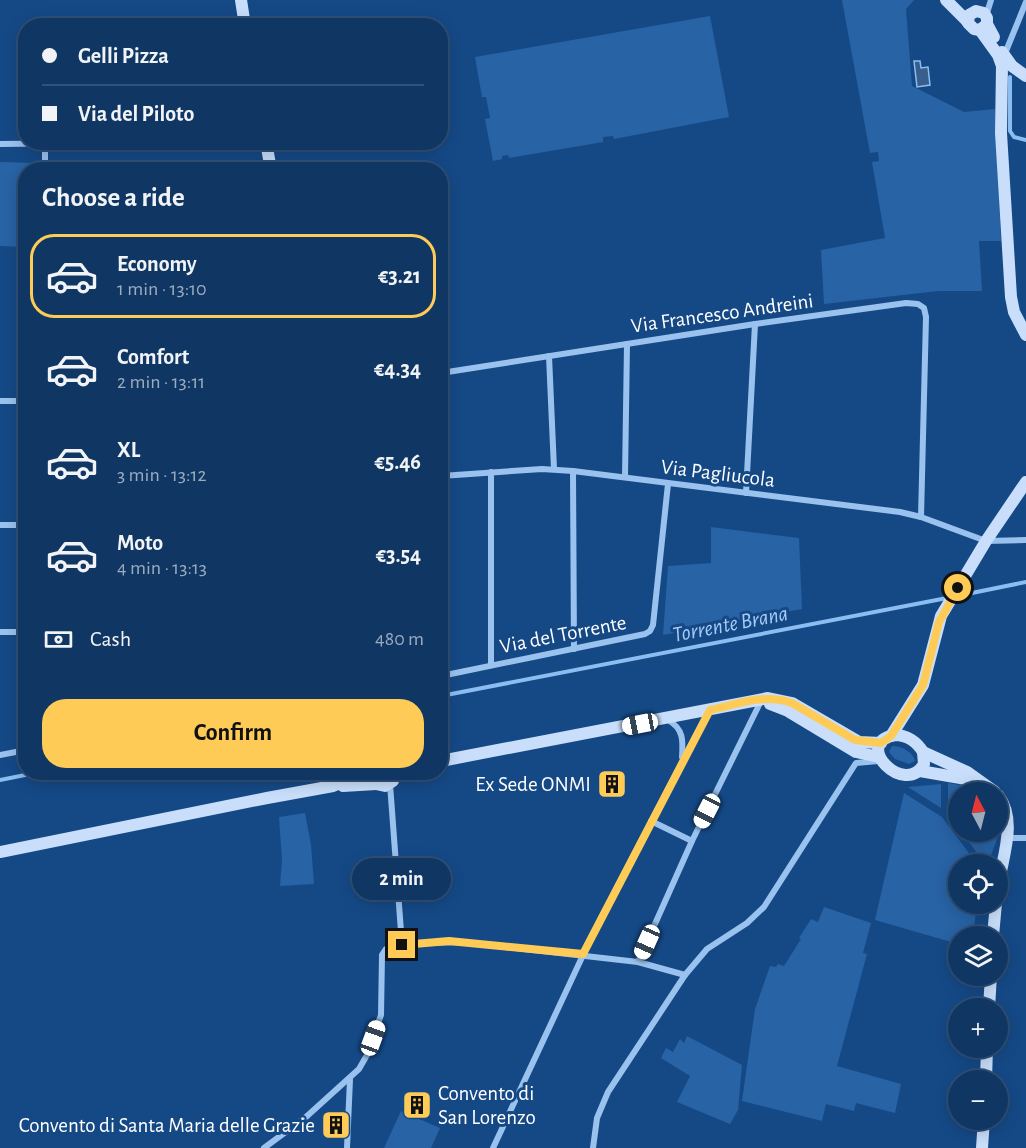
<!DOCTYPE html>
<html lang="en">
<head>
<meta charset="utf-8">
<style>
	body { margin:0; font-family:"Alegreya Sans",sans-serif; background:#193f6a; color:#f1f3f6; height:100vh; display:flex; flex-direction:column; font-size:22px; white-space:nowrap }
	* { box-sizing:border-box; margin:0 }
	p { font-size:20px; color:#9cacbf }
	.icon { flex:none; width:33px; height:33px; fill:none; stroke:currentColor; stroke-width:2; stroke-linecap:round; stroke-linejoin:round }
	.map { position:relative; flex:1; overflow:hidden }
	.sheet { position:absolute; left:18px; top:162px; width:430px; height:618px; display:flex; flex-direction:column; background:#103764; border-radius:24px; box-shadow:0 3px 15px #0003,0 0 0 2px #305178 }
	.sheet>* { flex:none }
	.guide { position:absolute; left:18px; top:18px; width:430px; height:132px; border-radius:24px; box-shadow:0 3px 15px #0003,0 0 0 2px #305178; display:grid; align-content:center; height:132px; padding:0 24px; background:#103764 }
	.needle { width:39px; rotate:353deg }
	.buttons { position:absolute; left:948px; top:782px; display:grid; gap:12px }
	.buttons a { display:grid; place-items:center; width:60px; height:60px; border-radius:50%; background:#103764; box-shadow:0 3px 15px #0003,0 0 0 2px #305178; font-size:30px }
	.end { position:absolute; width:27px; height:27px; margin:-14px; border:8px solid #ffcb57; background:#111; box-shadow:0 0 0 3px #111 }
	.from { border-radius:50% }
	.bubble { position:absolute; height:42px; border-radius:21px; background:#103764; box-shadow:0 3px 15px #0003,0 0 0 2px #305178; font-size:20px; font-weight:700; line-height:42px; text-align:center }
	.car { position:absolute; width:18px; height:36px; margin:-18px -9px; border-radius:8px; box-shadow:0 0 4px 2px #0007; background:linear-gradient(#fff 24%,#345 0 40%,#fff 0 76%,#345 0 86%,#fff 0) }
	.guide b { display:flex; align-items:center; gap:21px; height:57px; font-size:22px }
	.guide b+b { border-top:2px solid #305178 }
	.guide i { width:15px; height:15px; background:#f1f3f6 }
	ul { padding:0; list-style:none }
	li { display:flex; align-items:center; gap:18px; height:84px; margin:0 12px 9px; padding:0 12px; border:3px solid transparent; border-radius:24px }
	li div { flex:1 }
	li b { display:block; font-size:22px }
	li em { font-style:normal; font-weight:700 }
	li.selected { border-color:#ffcb57 }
	li>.icon { width:54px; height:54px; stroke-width:1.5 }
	h2 { padding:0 24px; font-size:27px; line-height:72px }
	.pay { display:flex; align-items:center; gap:15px; height:66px; padding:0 24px; font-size:22px }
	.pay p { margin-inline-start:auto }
	.primary-button { display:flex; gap:12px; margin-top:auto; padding:12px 24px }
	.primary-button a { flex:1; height:69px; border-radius:24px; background:#ffcb57; color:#111; font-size:24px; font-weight:700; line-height:69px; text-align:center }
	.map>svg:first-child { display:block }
	.green { fill:#2863a5 }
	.water { fill:#385f8c; stroke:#8cbdf1; stroke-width:1.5 }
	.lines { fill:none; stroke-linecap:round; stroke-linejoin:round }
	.stream { stroke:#8cbdf1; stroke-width:4 }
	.street { stroke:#9ac2ee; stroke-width:6 }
	.secondary { stroke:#c8defa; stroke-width:12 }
	.route { stroke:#ffcb57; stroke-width:8 }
	.labels { text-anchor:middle; stroke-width:6; stroke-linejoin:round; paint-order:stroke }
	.street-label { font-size:21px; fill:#fff; stroke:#154986 }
	.poi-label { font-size:21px; fill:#fff; stroke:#154986; text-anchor:end }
	.water-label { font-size:22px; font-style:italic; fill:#a6ccf6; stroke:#154986 }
</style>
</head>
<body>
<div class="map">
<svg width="1026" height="1148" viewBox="0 0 1026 1148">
	<rect width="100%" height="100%" fill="#154986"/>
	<g class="green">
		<path d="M842 0H914L906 9 912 86 964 112 995 109 1001 241H979L982 291H938L824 304 821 250 885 238 872 162 879 161 878 152 870 153Z"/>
		<path d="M710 16 729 117 614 139 613 136 603 137V142L509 158 508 155 502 156V159L493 161 485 119 490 118 486 97H482L475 57Z"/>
		<path d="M0 162 35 163V169L26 170 25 247 0 246Z"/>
		<path d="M711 527 799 538 802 609 663 635 668 566 711 563Z"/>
		<path d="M892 746C901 746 913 752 915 761L909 764 895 759 889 752Z"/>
		<path d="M948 783 967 786 979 792H958V828L948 812Z"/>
		<path d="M941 784V808L908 787Z"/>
		<path d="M904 793 942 817 977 864H958V903H977L973 936H958V944L875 920Z"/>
		<path d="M998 807C1006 824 993 848 988 864H985L961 831H998Z"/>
		<path d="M305 813 311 845 314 884 280 886 282 860 279 817Z"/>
		<path d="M824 907 871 923 863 953 867 954 837 1066 901 1084 895 1113 856 1103 854 1111 826 1104 822 1121 742 1101 755 1009 770 966 776 967 778 964 784 966 801 939 799 938 811 919 818 922Z"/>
		<path d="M687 1036 742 1065 738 1110 730 1124 677 1102 690 1076 661 1058 666 1048 673 1052 680 1039 684 1043Z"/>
		<path d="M401 1111 440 1128 431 1148H384Z"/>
	</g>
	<path class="water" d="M914 61H920L921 68 928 67 930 85 917 87Z"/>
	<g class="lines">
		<g class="stream">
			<path d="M1010 77V131L1014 137 1026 140"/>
			<path d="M957 596 1026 582"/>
			<path d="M441 696 947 598"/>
			<path d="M0 780 40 772"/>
		</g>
		<g class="street">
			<path d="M986 16 991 0"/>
			<path d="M1004 56 1026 2"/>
			<path d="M0 144 179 142"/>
			<path d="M45 144V170"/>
			<path d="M549 356 554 469"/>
			<path d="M441 373 755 324 906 303 918 304 924 308 926 317 921 517"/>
			<path d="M0 401H26"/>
			<path d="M573 471 574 649"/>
			<path d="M491 472V665"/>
			<path d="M441 476 542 469 573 471 900 512 921 517 986 541 1026 540"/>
			<path d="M625 477 627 344"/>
			<path d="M746 493 755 324"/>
			<path d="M0 525H26"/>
			<path d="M0 632H26"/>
			<path d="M441 676 645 634 650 631 653 625 668 484"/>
			<path d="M668 720C684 729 683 741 682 757"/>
			<path d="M0 755 26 750"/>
			<path d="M390 784 402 945"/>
			<path d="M651 821 692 841"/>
			<path d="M1007 838H1026"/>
			<path d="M638 962 692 841 760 703"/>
			<path d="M264 1148 306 1117 359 1069 367 1055 381 1015 382 955 386 949 420 943 462 942 638 962 685 975"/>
			<path d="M347 1148 350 1079"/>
			<path d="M493 1148 591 938 709 710"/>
			<path d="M593 1148 597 1118 608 1092 685 975 707 949 747 923 764 907 856 763 878 761"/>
		</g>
		<g class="secondary">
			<path d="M241 0 245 26"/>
			<path d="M946 0 968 22"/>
			<path d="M987 24 980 30 974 29 968 23 969 15 976 11 984 13 987 18V24L994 37"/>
			<path d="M980 30 998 55 1002 66 1001 133 1011 297 1014 312 1026 335"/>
			<path d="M1002 52 1012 66 1026 76"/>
			<path d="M266 142 271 170"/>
			<path d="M770 704 788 711 856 752 879 757"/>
			<path d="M895 735C907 735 917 742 923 752L924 764C905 798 851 743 895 735Z"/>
			<path d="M891 736 923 685 941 616 986 541 1026 482"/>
			<path d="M923 752 967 772 995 792"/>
			<path d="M441 761 768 698 792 703 859 742 881 743"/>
			<path d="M920 771 972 780"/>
			<path d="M395 776 418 772"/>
			<path d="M372 778 376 784 385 786 393 781 395 772"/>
			<path d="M343 786 376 784"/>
			<path d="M998 795C1018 821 1002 857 998 888"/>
			<path d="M0 852 267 798 333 786 367 772"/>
			<path d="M993 936 996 903"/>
			<path d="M989 1008 991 975"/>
			<path d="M986 1080 987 1047"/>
			<path d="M982 1148 984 1119"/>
		</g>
	</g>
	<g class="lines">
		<path class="route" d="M402 945 449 941 583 954 710 710C737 704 765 693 792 703L855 740 881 743 891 736 923 685 939 622 958 588"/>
	</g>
	<defs>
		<g id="building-square" transform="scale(1.5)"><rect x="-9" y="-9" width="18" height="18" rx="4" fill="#ffcb57" stroke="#154986"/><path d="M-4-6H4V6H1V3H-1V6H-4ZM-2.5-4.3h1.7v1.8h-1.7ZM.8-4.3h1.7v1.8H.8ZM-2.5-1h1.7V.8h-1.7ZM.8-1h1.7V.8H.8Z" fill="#111"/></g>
	</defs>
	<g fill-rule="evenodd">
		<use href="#building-square" x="612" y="784"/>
		<use href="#building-square" x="417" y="1105"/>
		<use href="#building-square" x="336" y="1125"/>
	</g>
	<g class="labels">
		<g class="street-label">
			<text transform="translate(722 313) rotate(-8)" y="7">Via Francesco Andreini</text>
			<text transform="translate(718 473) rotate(7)" y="7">Via Pagliucola</text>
			<text transform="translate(563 634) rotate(-11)" y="7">Via del Torrente</text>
		</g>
		<g class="poi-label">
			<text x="591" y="791">Ex Sede ONMI</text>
			<text x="438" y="1100" text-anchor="start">Convento di<tspan x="438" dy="24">San Lorenzo</tspan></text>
			<text x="315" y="1132">Convento di Santa Maria delle Grazie</text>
		</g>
		<g class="water-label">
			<text transform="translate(730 623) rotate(-11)" y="8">Torrente Brana</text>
		</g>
	</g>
</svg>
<div class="buttons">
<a><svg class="needle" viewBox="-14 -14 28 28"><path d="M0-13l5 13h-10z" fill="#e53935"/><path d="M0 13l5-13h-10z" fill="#9cacbf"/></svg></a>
<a><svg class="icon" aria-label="locate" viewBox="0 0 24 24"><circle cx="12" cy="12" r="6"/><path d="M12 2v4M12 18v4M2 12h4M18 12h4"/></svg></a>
<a><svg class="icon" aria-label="layers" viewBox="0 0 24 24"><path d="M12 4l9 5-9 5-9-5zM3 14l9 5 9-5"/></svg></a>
<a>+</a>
<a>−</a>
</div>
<i class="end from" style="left:958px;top:588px"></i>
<i class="end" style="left:402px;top:945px"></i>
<div class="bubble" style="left:352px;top:858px;width:99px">2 min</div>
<i class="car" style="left:640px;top:724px;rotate:259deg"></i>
<i class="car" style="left:707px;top:811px;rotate:207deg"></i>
<i class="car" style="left:647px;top:942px;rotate:204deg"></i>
<i class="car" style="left:373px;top:1038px;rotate:20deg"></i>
<div class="guide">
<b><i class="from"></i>Gelli Pizza</b>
<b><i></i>Via del Piloto</b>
</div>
<section class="sheet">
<h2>Choose a ride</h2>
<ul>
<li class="selected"><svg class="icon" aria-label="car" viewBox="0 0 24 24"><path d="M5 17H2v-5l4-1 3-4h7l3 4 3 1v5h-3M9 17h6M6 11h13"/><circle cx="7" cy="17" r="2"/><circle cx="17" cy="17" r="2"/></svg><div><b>Economy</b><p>1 min · 13:10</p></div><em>€3.21</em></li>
<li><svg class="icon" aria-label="car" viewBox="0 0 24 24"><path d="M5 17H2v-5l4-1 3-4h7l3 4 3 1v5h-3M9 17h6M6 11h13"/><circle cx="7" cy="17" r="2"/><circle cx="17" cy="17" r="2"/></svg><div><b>Comfort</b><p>2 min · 13:11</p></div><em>€4.34</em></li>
<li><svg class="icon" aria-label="car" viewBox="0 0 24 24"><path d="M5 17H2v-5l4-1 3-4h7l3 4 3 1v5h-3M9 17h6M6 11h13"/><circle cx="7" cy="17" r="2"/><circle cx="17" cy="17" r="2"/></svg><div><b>XL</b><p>3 min · 13:12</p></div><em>€5.46</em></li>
<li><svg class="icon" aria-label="car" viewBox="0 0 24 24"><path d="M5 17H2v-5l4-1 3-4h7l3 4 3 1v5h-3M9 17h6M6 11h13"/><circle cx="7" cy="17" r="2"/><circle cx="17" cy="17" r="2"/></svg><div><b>Moto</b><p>4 min · 13:13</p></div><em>€3.54</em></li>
</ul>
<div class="pay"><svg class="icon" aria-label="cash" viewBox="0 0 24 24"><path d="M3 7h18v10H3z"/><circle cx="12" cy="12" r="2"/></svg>Cash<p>480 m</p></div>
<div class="primary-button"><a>Confirm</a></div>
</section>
</div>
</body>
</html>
